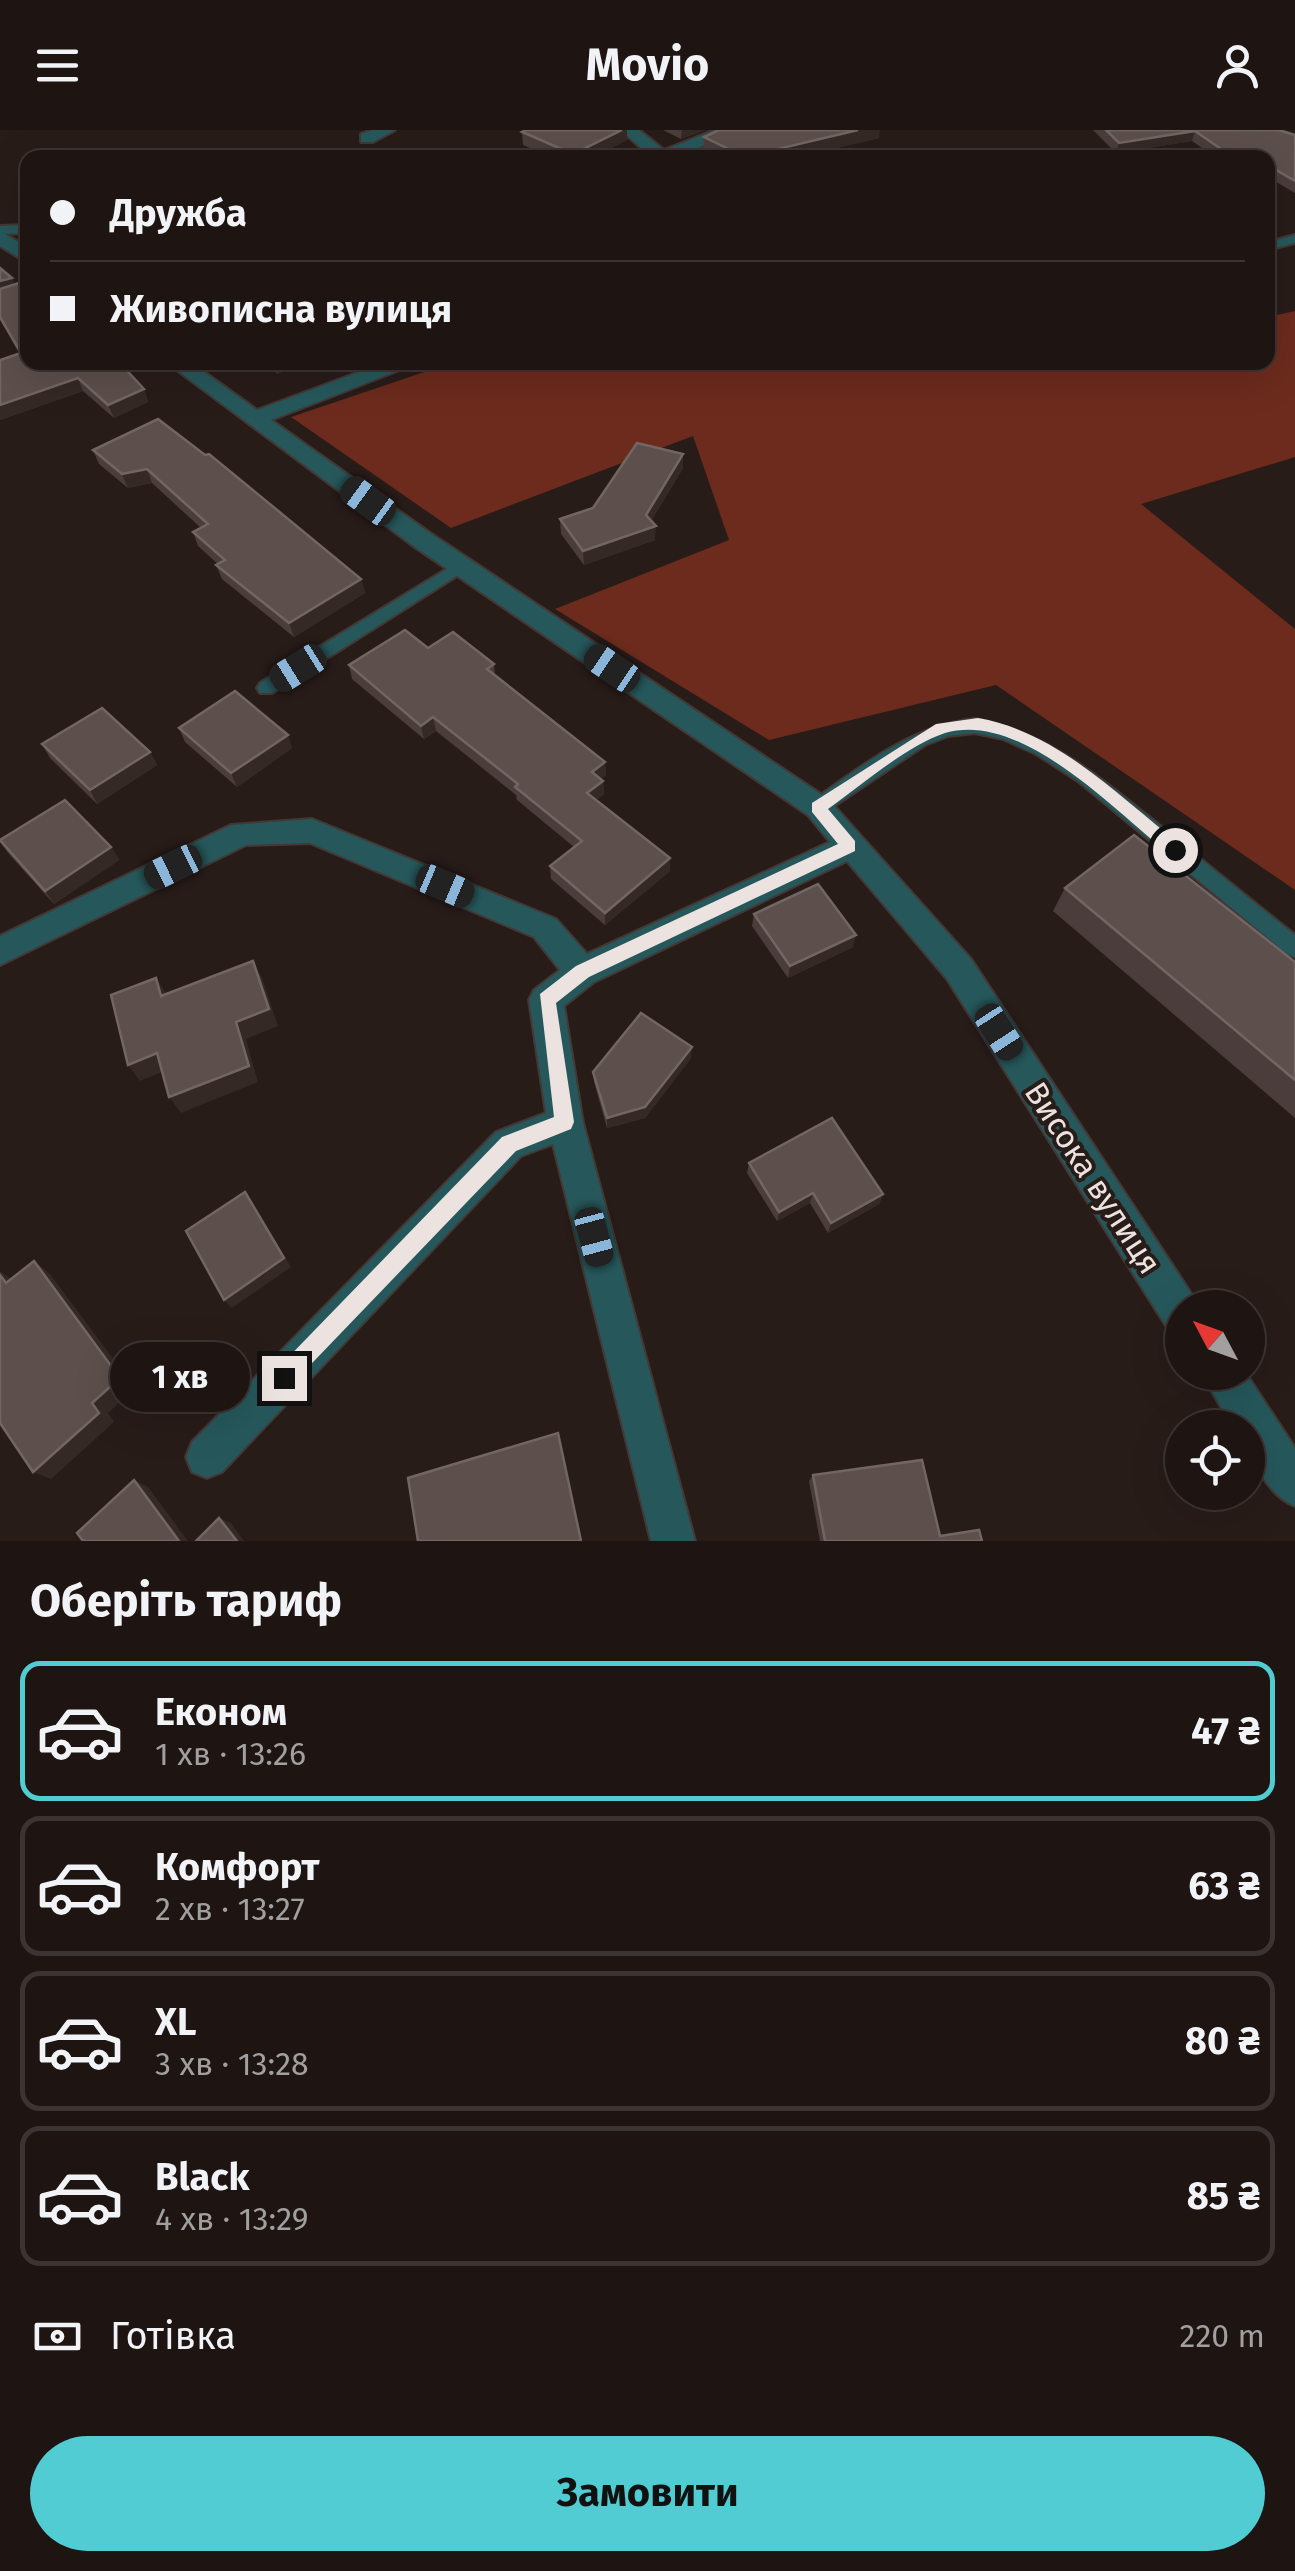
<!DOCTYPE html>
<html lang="uk">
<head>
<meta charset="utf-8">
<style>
	body { margin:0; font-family:"Fira Sans",sans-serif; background:#261e1c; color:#f1f3f6; height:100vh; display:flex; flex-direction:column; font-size:38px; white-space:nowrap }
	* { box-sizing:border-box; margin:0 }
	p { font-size:32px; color:#a19fa0 }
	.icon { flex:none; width:55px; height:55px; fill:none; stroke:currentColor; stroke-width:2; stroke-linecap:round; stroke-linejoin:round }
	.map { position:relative; height:1411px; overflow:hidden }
	.side { display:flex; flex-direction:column; background:#1e1513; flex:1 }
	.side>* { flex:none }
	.banner { position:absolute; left:20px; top:20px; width:1255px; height:220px; border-radius:20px; box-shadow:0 10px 40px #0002,0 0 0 2px #3c3433; display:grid; align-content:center; height:220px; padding:0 30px; background:#1e1513 }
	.needle { width:65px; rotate:311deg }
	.tools { position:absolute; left:1165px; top:1160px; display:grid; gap:20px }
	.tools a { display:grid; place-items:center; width:100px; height:100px; border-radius:50%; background:#1e1513; box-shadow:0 10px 40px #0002,0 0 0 2px #3c3433; font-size:50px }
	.end { position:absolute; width:45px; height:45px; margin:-22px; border:12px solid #ece3e1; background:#111; box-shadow:0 0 0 5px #111 }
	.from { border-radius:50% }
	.bubble { position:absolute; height:70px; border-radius:35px; background:#1e1513; box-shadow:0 10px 40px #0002,0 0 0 2px #3c3433; font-size:32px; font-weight:700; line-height:70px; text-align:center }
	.car { position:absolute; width:30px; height:60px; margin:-30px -15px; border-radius:12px; box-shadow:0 0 8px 2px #0007; background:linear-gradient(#222 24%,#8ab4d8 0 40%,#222 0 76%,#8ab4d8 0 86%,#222 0) }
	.banner b { display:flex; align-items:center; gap:35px; height:95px; font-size:38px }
	.banner b+b { border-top:2px solid #3c3433 }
	.banner i { width:25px; height:25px; background:#f1f3f6 }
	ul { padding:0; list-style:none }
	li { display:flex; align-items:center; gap:30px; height:140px; margin:0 20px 15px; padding:0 10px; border:5px solid #3c3433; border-radius:20px }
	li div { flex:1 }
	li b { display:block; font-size:38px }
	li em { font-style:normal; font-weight:700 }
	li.selected { border-color:#51ccd2 }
	li>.icon { width:90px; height:90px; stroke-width:1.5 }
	h2 { padding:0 30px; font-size:45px; line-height:120px }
	.pay { display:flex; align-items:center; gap:25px; height:110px; padding:0 30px; font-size:38px }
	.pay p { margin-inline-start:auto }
	.button { display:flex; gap:20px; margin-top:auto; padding:20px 30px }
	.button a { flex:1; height:115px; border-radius:60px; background:#51ccd2; color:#111; font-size:40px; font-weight:700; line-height:115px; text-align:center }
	header { display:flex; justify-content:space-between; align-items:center; height:130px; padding:0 30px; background:#1e1513; font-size:45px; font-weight:700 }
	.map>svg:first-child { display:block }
	.green { fill:#6c2b1d }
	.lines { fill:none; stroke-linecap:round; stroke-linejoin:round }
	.lane-casing { stroke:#433835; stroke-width:4 }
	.street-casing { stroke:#433835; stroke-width:4 }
	.lane { fill:#26585b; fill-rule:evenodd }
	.street { fill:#26585b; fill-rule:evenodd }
	.wall { fill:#4a3d3b }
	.shaded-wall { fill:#352926 }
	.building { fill:#5c4f4c; stroke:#726664; stroke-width:2.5 }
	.route { fill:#ece3e1 }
	.labels { text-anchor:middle; stroke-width:8; stroke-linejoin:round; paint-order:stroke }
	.street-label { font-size:32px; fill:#ece3e1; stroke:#281c19 }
</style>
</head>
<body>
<header><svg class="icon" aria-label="menu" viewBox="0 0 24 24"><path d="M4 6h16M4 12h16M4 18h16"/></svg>Movio<svg class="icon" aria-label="person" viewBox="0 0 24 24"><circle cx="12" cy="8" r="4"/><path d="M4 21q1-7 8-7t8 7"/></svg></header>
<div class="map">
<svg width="1295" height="1411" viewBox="0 0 1295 1411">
	<rect width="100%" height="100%" fill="#281c19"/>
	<path class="green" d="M1295 181V327L1141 374 1295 499V760L996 555 769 610 555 479 729 410 693 306 451 398 291 287 451 233 1268 232V187Z"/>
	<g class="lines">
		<g class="lane-casing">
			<g id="lane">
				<path d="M28 95V103L0 104V96Z"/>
				<path d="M1295 105V113L1268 120V112Z"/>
				<path d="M460 431 468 436 466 440 272 563H260L257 558 260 553Z"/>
				<path d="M975 589C1052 604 1105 652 1164 699 1208 735 1251 770 1295 805V827L1287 824 1078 651 1036 624 1003 609 975 603 948 606 925 615 825 682H811L808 677 811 672C863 635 911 596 975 589Z"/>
			</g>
		</g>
		<g class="street-casing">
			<g id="street">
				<path d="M372 0H395L373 12H361V4Z"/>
				<path d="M621 0H639L664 20 715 0H738L676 28H652Z"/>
				<path d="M0 101 28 118V133L0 116Z"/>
				<path d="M166 232H190L257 280 386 232H420L271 290 430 403 828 669 971 829 1196 1171 1198 1178H1182V1204L1168 1199 947 849 847 731 594 852 564 876 583 993 695 1411H651L553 1014 521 1026 222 1342 207 1348 192 1342 186 1327 192 1312 496 1002 546 983 529 870 534 860 560 840 534 807 310 713 246 715 0 835V806L231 695 312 689 556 789 587 824 830 712 808 685 412 415Z"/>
				<path d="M1201 1242H1245L1295 1318V1376C1267 1365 1248 1327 1248 1298H1233Z"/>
			</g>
		</g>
		<use href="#lane" class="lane"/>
		<use href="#street" class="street"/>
	</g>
	<g class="wall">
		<path d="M663 0H705L681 9Z"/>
		<path d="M1093 0H1279L1295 5V63L1268 47V28H1216L1192 11 1116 23Z"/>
		<path d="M522 2 627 10 592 28H553L523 15Z"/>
		<path d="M704 7 879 8 794 28H718L703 20Z"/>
		<path d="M0 138 12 148 14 154 28 150V232H119L144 259 148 272 114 288 83 261 0 290V230L19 223 0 190Z"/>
		<path d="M253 232H300L278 244 265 234 258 237Z"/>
		<path d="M158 289 361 449 365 463 294 507 222 449 216 435 218 434 198 416 193 402 201 398 152 353 128 358 99 334 93 320Z"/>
		<path d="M683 338 651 391 655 410 584 435 561 404 560 389 593 378Z"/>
		<path d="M428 518 494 534 495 545 605 632 606 645 601 649 603 651 604 664 596 670 670 741 605 795 551 749 550 736 574 717 517 670 516 665 436 601 424 609 352 549 349 535Z"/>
		<path d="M179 598 292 618 237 657 185 612Z"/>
		<path d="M42 614 150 622 157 635 97 674 50 628Z"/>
		<path d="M0 712 111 717 119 730 54 774 9 724Z"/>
		<path d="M1065 758 1295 832V988L1053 781Z"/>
		<path d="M754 784 853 817 788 848 752 796Z"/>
		<path d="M691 928 645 988 607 998 594 952 593 942Z"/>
		<path d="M749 1033 883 1064 879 1074 828 1103 810 1073 777 1091 747 1043Z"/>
		<path d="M813 1345 940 1406 982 1411H820L809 1351Z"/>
	</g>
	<g class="shaded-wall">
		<path d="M622 0H627V10L592 28H573V24Z"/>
		<path d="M682 0H705L681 9Z"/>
		<path d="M858 0H880L879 8 794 28H765V22Z"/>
		<path d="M1195 1 1192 11 1116 23 1119 13Z"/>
		<path d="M12 148 17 161 0 165V151Z"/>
		<path d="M275 232H300L278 244Z"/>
		<path d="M78 248 83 261 0 290V275Z"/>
		<path d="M144 259 148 272 114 288 108 275Z"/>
		<path d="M683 324V338L646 399V385Z"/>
		<path d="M147 339 152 353 128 358 122 344Z"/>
		<path d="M656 396 655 410 584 435 583 421Z"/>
		<path d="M361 449 365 463 294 507 289 493Z"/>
		<path d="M433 587 436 601 424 609 421 596Z"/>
		<path d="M288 605 292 618 237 657 231 643Z"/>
		<path d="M150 622 157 635 97 674 90 660Z"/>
		<path d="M605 632 606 645 593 656 592 642Z"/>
		<path d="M603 651 604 664 588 676 587 663Z"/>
		<path d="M111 717 119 730 54 774 45 761Z"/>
		<path d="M670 728V741L605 795V783Z"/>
		<path d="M856 805 853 817 788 848 790 836Z"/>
		<path d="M253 831 262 848 278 896 246 909 258 952 181 983 169 967 236 892Z"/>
		<path d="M156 848 167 865 161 866Z"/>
		<path d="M692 917 691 928 645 988 607 998V988Z"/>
		<path d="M157 923 169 939 140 951 128 935Z"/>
		<path d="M245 1062 291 1137 232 1178 224 1170Z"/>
		<path d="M813 1063 810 1073 777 1091 779 1082Z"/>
		<path d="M883 1064 879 1074 828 1103 831 1093Z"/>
		<path d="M34 1131 50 1144 135 1258 108 1283 114 1292 51 1349 33 1342 92 1273Z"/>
		<path d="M0 1141 12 1150 6 1153 0 1145Z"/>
		<path d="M134 1350 148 1357 188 1411H179Z"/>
		<path d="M219 1388 231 1393 244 1411H237Z"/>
	</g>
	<g class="building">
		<path d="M526 0H622L573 24 522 2Z"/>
		<path d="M719 0H858L765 22 773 28H739L743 26 704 7Z"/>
		<path d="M1106 0H1279L1295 5V51L1268 35V28H1234L1195 1 1119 13Z"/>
		<path d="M0 138 12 148 0 151Z"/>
		<path d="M28 150V232H119L144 259 108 275 78 248 0 275V230L21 223 0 187V159Z"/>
		<path d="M158 289 205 325 209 324 361 449 289 493 216 435 225 430 193 402 208 394 147 339 122 344 93 320Z"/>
		<path d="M637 313 683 324 646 385 656 396 583 421 560 389 593 378Z"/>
		<path d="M405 500 428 518 453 502 494 534 487 539 605 632 592 642 603 651 587 663 670 728 605 783 550 736 582 711 515 657 518 654 433 587 421 596 349 535Z"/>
		<path d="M235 561 288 605 231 643 179 598Z"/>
		<path d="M102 578 150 622 90 660 42 614Z"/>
		<path d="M65 670 111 717 45 761 0 710Z"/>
		<path d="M1134 705 1295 832V950L1065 758Z"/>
		<path d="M818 754 856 805 790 836 754 784Z"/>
		<path d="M253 831 269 879 236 892 249 936 169 967 157 923 128 935 111 865 156 848 161 866Z"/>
		<path d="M641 883 692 917 645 977 607 988 593 942Z"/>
		<path d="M832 988 883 1064 831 1093 813 1063 779 1082 749 1033Z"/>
		<path d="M245 1062 284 1128 224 1170 186 1101Z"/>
		<path d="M34 1131 120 1248 92 1273 99 1283 33 1342 0 1293V1145L6 1153Z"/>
		<path d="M558 1303 581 1411H418L408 1348Z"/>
		<path d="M922 1330 940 1406 979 1400 982 1411H825L813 1345Z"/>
		<path d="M134 1350 179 1411H83L77 1403Z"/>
		<path d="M219 1388 237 1411H196Z"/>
	</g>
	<path class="route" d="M978 588C1058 602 1118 666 1181 715V724H1169C1115 681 1021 580 945 603 908 615 860 656 828 679L855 711V721L589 847 556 873 574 992 571 999 516 1021 291 1255H276V1240L502 1007 554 987 540 864 576 836 838 714 812 682V673L936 594Z"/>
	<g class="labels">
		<g class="street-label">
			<text transform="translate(1093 1048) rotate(57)" y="11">Висока вулиця</text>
		</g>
	</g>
</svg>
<div class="tools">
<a><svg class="needle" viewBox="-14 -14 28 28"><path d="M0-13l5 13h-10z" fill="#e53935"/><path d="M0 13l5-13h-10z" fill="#a19fa0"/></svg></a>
<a><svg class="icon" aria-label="locate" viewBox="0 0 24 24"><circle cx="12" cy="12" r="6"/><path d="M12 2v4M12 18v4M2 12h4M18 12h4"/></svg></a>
</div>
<i class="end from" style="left:1175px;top:720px"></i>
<i class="end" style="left:284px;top:1248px"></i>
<div class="bubble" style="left:110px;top:1212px;width:140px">1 хв</div>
<i class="car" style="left:368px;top:371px;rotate:306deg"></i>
<i class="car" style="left:298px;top:538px;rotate:238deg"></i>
<i class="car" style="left:612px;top:538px;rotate:304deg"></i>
<i class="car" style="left:173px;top:737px;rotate:244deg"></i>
<i class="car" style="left:445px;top:756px;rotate:113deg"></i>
<i class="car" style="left:999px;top:902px;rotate:147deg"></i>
<i class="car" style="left:594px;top:1107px;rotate:165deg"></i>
<div class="banner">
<b><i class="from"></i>Дружба</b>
<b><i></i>Живописна вулиця</b>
</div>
</div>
<section class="side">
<h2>Оберіть тариф</h2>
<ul>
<li class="selected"><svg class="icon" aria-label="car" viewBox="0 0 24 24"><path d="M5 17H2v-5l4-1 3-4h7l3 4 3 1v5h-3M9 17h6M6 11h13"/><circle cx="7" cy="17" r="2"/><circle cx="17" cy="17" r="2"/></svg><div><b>Економ</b><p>1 хв · 13:26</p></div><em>47 ₴</em></li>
<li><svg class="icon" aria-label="car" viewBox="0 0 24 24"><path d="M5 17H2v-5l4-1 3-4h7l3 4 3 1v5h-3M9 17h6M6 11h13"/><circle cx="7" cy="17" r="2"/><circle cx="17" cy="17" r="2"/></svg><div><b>Комфорт</b><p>2 хв · 13:27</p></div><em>63 ₴</em></li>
<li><svg class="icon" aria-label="car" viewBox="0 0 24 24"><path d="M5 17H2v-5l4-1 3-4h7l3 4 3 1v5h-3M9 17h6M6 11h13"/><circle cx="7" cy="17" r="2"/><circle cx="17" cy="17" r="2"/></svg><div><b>XL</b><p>3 хв · 13:28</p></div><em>80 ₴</em></li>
<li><svg class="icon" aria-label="car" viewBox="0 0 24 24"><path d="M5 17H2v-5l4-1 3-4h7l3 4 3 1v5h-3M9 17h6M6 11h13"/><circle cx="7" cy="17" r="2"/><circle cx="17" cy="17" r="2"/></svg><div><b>Black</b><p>4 хв · 13:29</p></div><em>85 ₴</em></li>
</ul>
<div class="pay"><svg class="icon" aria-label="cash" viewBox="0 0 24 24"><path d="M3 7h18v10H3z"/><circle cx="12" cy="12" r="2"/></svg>Готівка<p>220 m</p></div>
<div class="button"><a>Замовити</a></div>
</section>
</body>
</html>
